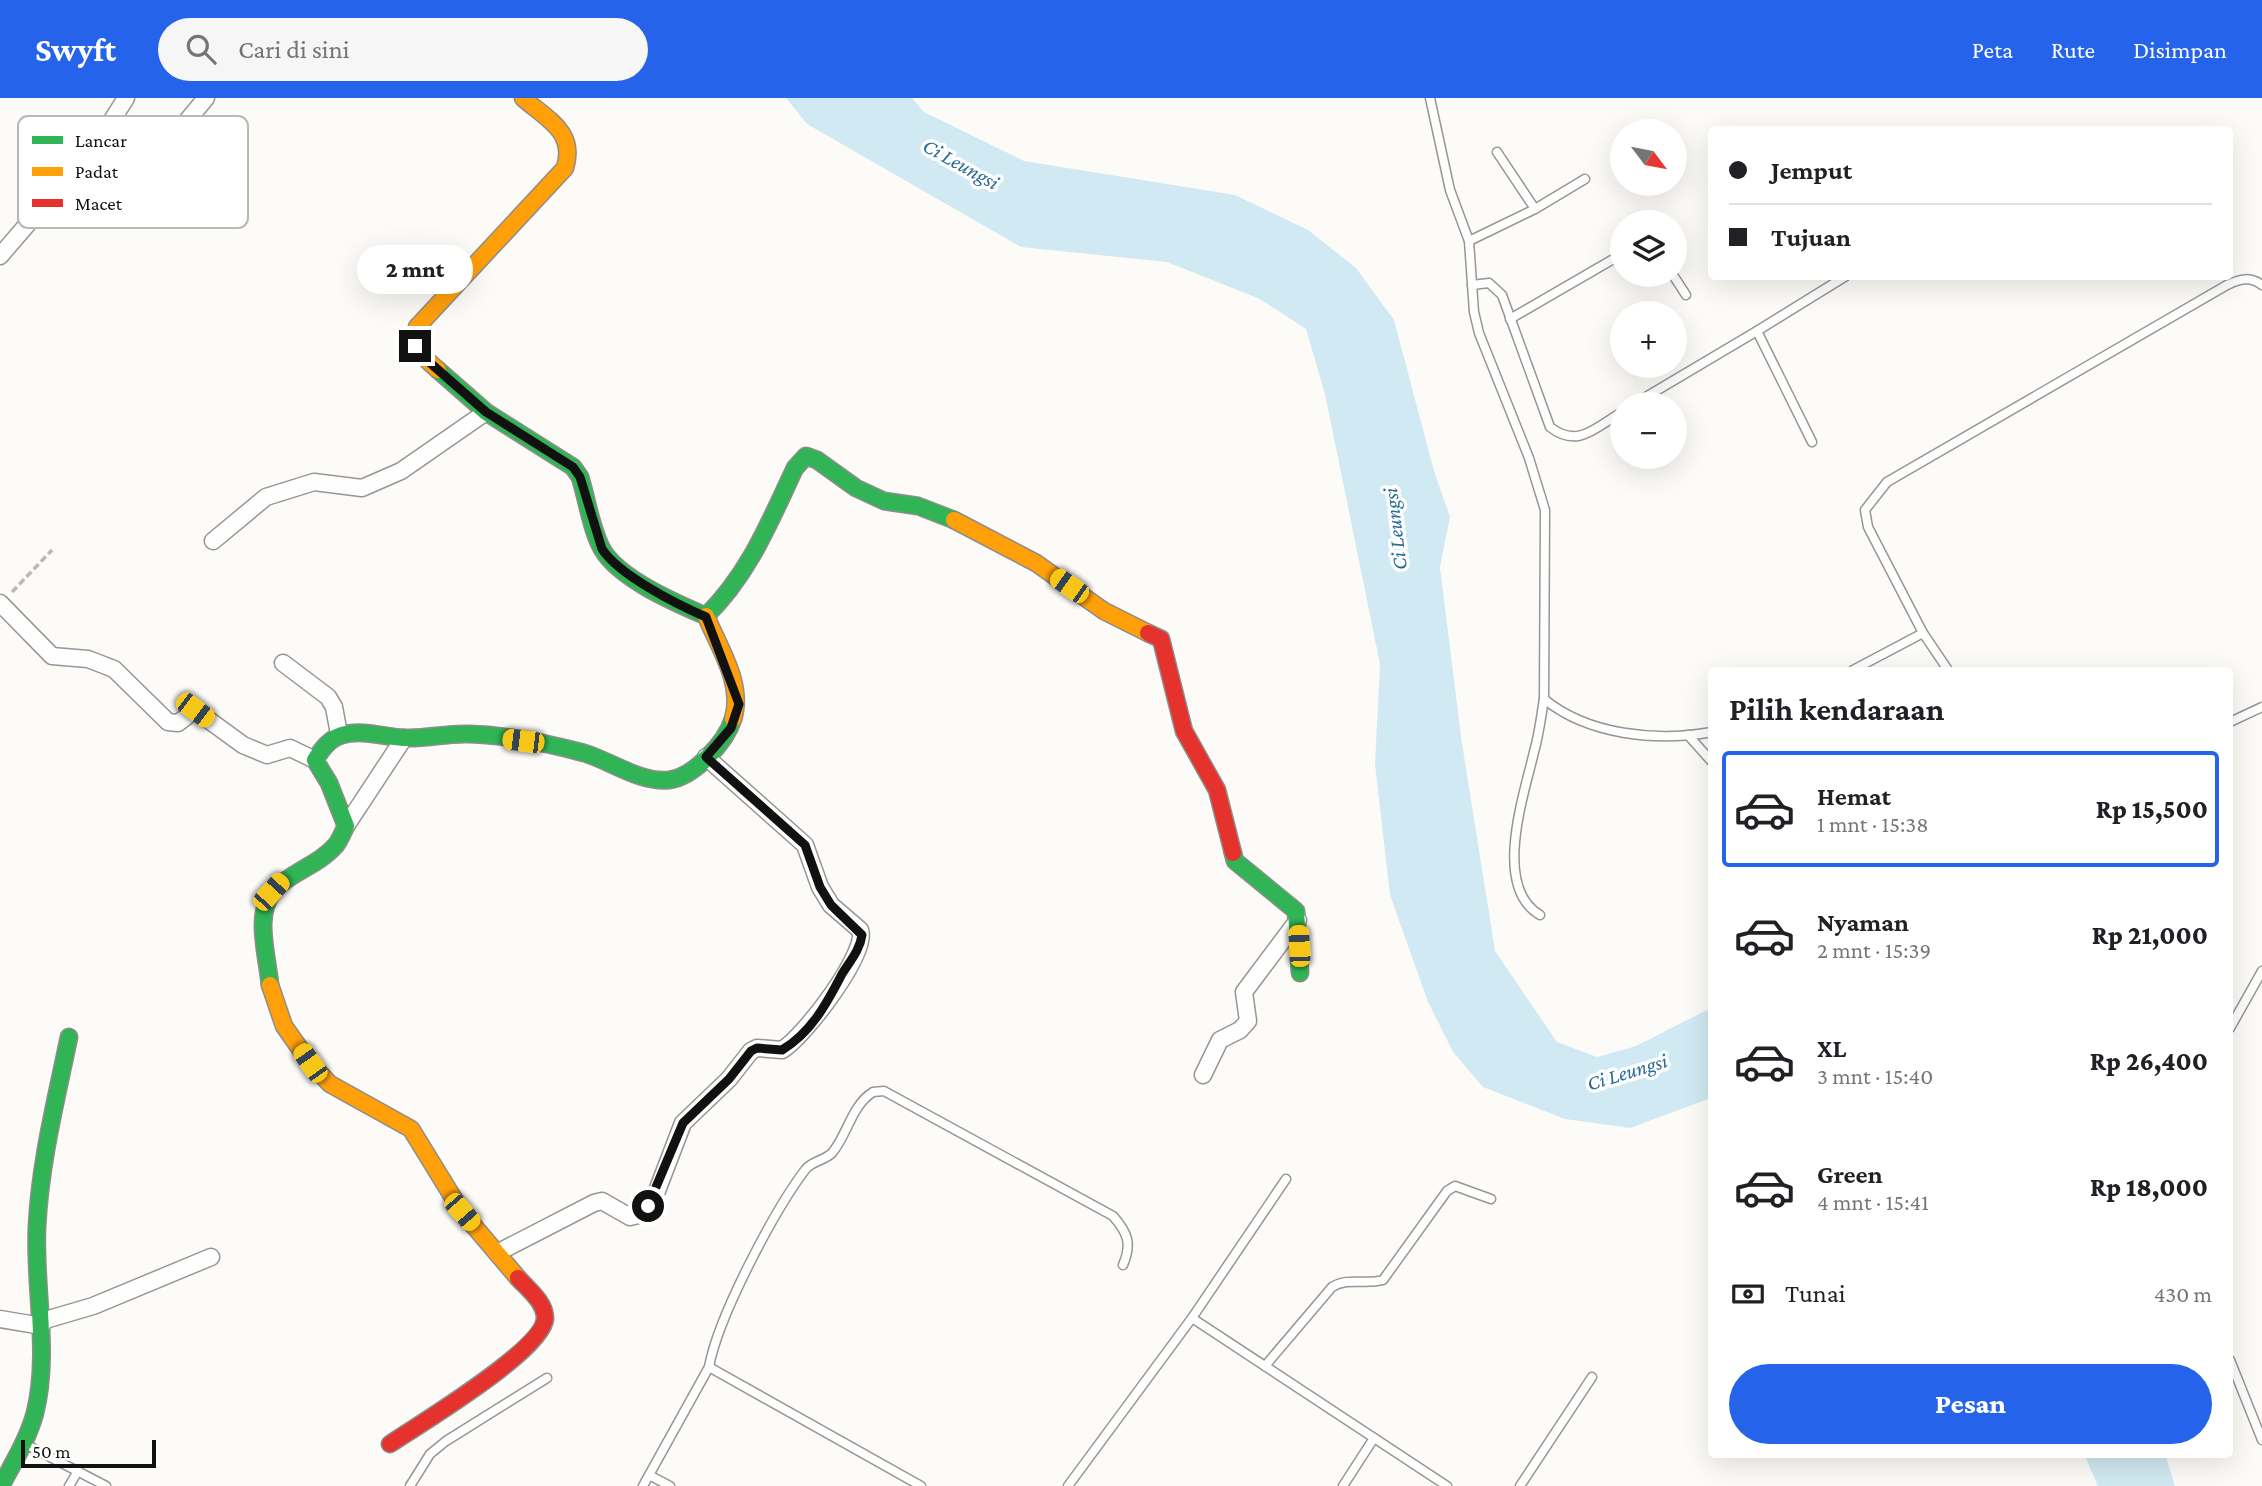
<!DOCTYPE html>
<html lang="id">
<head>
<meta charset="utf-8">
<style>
	body { margin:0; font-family:"Crimson Pro",serif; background:#f6f6f6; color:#202124; height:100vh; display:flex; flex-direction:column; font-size:26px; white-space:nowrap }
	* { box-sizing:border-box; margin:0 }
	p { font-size:23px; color:#757577 }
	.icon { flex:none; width:38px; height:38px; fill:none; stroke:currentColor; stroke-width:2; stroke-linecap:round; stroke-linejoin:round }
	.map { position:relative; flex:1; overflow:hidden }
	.panel { position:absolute; left:1708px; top:569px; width:525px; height:791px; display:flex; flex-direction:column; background:#fff; border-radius:7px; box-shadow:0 7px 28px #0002 }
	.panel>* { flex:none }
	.guide { position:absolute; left:1708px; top:28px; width:525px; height:154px; border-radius:7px; box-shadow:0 7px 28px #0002; display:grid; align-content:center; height:154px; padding:0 21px; background:#fff }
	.needle { width:46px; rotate:122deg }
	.controls { position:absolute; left:1610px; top:21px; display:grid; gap:14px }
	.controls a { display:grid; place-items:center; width:77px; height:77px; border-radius:50%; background:#fff; box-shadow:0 7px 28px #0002; font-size:35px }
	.scale { position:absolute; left:21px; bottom:18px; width:135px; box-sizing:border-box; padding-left:7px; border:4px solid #111; border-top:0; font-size:19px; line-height:24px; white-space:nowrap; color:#111; -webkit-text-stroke:5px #fff; paint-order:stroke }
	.end { position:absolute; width:32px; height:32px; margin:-16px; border:9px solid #111; background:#fff; box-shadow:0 0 0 4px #fff }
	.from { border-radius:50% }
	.bubble { position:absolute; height:49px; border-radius:24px; background:#fff; box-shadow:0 7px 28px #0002; font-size:23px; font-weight:800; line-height:49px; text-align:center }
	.car { position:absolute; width:21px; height:42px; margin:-21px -10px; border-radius:9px; box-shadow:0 0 5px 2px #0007; background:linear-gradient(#f5c518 24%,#345 0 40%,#f5c518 0 76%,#345 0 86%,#f5c518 0) }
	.guide b { display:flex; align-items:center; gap:24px; height:66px; font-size:26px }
	.guide b+b { border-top:2px solid #e0e0e0 }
	.guide i { width:18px; height:18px; background:#202124 }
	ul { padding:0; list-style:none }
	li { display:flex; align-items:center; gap:21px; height:116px; margin:0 14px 10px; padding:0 7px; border:4px solid transparent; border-radius:7px }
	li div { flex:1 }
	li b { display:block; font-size:26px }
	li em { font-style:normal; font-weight:800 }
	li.current { border-color:#2563eb }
	li>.icon { width:63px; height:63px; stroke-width:1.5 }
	h2 { padding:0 21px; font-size:32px; line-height:84px }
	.pay { display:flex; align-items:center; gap:18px; height:77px; padding:0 21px; font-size:26px }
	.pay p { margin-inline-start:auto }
	.primary-button { display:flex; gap:14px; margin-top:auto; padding:14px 21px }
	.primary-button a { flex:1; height:80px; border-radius:42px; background:#2563eb; color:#fff; font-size:28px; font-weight:800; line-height:80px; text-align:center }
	header { display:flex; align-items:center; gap:42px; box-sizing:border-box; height:98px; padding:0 35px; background:#2563eb; color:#fff }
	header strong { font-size:33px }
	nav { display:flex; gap:38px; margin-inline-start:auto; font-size:24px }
	.search { width:490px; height:63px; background:#f6f6f6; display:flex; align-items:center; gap:18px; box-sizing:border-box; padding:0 24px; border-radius:38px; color:#757577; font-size:26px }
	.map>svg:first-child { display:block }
	.water { fill:#d1e9f2 }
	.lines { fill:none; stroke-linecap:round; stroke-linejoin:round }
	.lane-casing { stroke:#979695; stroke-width:11 }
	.street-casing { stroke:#979695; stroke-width:19 }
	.fast-casing { stroke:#8d8d8b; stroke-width:19 }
	.slow-casing { stroke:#8d8d8b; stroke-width:19 }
	.jam-casing { stroke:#8d8d8b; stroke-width:19 }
	.path { stroke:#b9b9b8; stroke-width:3.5; stroke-dasharray:7 3.5; stroke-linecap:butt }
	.lane { stroke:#fffefe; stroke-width:8 }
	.street { stroke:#fffefe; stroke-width:16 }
	.fast { stroke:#30b455; stroke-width:16 }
	.slow { stroke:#ff9f0a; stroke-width:16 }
	.jam { stroke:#e5322d; stroke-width:16 }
	.route { stroke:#111; stroke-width:9 }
	.labels { text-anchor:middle; stroke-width:7; stroke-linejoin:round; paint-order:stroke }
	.water-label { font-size:21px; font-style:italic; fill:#276c95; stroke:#fff }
	.key { fill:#fff; stroke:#b8b8b8; stroke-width:2 }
	.key-label { font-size:19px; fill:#111 }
</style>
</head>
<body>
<header>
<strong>Swyft</strong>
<div class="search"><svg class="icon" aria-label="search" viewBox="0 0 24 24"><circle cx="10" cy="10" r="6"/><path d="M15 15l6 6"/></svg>Cari di sini</div>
<nav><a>Peta</a><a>Rute</a><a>Disimpan</a></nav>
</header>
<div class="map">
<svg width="2262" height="1388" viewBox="0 0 2262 1388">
	<rect width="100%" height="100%" fill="#fcfbf7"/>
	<g class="water">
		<path d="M786 0H912L924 14 1024 63 1235 97 1308 132 1356 170 1394 222 1434 373 1450 419 1440 469 1461 639 1495 853 1557 944 1597 959 1636 948 1711 910V1000L1630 1030 1565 1021 1483 989 1453 954 1428 904 1390 797 1375 666 1380 566 1325 296 1306 231 1260 201 1167 164 1021 149 807 26Z"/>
		<path d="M2084 1356H2165L2175 1388H2098Z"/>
	</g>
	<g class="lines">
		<g class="lane-casing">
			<g id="lane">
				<path d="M1430 0 1450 92 1469 143 1474 214 1479 235 1529 360 1545 412 1544 601C1588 637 1656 644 1712 634"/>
				<path d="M1497 54 1535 111"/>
				<path d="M1469 143 1535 111 1585 81"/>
				<path d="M1673 177 1686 197"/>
				<path d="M1472 187 1489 185 1502 197 1550 329C1578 351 1596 329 1622 314"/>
				<path d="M1510 221 1622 156"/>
				<path d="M1634 306 1757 233"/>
				<path d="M1812 344 1757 233 1846 178"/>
				<path d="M1923 535 1868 429 1865 412 1887 384 2227 187C2240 181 2250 178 2262 187"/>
				<path d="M1853 572 1923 535 1948 572"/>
				<path d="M2230 624 2262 609"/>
				<path d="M1688 637 1712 664"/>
				<path d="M1540 817C1492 789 1524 697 1534 654 1539 637 1541 619 1544 601"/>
				<path d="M2230 930 2262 873"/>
				<path d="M1192 1220 1286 1081"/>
				<path d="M2230 1262 2262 1342"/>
				<path d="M1265 1268 1332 1189C1348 1179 1365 1187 1383 1182L1447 1093 1455 1088 1491 1101"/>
				<path d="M709 1269C718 1219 774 1113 805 1072 811 1063 824 1063 832 1055 848 1036 851 1008 873 994L884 993 1113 1118C1128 1135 1132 1146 1123 1167"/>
				<path d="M25 1346 106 1388"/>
				<path d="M649 1377 670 1388"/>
				<path d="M69 1388 78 1373"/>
				<path d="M410 1388 430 1356 446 1343 547 1280"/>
				<path d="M643 1388 709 1269 921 1388"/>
				<path d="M1068 1388 1192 1220 1447 1388"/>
				<path d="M1343 1388 1374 1340"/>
				<path d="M1520 1388 1592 1279"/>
			</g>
		</g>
		<g class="street-casing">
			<g id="street">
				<path d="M99 43 176 102"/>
				<path d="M143 76 206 0"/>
				<path d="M0 158 99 43 126 0"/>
				<path d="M213 443 266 399 314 384 362 390 401 373 486 314"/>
				<path d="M0 505 52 558 88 561 114 571 168 624 178 625 195 612 243 647 267 657 290 650 315 662"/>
				<path d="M283 565 328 599 334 609 339 636"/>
				<path d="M346 728 404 640"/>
				<path d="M1203 977 1220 942 1240 932 1248 923 1244 894 1298 822"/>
				<path d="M497 1155 594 1105 602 1103 630 1119 642 1116 655 1098 683 1025 729 981 751 953 757 950 782 952C804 939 869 854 860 832L831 807 820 789 805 747 706 659"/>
				<path d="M0 1221 42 1228"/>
				<path d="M42 1223 93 1208 211 1159"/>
			</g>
		</g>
		<g class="fast-casing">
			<g id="fast">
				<path d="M438 272 486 314 573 369 580 379C587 401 591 431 602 451 619 481 676 505 706 518 749 476 770 423 795 370L806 358 817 362 856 390 884 403 918 408 954 422"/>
				<path d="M1233 755 1235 763 1296 813 1300 875"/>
				<path d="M270 887C268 867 263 847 263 827 263 776 309 778 336 747 340 742 343 734 346 728L329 685 315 662C322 651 329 641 342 637 361 631 385 639 405 640 426 641 447 635 469 636 507 637 547 645 584 655 611 663 640 685 669 682 694 679 726 644 733 621"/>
				<path d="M1 1388C13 1365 28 1341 35 1315 50 1255 34 1190 37 1129 40 1065 56 1002 69 939"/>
			</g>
		</g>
		<g class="slow-casing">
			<g id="slow">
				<path d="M438 272C423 259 412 250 417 229L565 70C576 34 548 22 523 0"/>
				<path d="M954 422 1036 465 1104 513 1148 535"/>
				<path d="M706 518C719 550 744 586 733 621"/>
				<path d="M270 887 284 928 310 965 330 986 411 1031 462 1114 518 1180"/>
			</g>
		</g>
		<g class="jam-casing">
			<g id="jam">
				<path d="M1148 535 1161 541 1184 633 1217 692 1233 755"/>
				<path d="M390 1346C418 1327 544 1252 545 1220 545 1204 528 1191 518 1180"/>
			</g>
		</g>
		<path class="path" d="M12 494 52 452"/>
		<use href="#lane" class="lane"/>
		<use href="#street" class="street"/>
		<use href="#fast" class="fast"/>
		<use href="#slow" class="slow"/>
		<use href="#jam" class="jam"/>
	</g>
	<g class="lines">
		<path class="route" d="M415 248 420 256 486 314 573 369 580 379 602 451C619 477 676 506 706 519L739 606 731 630 706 659 805 747 820 789 831 807 862 837C860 852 850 863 842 876 827 905 811 935 782 952L757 950 751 953 729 981 683 1025 648 1108"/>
	</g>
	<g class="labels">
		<g class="water-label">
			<text transform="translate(961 66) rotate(29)" y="7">Ci Leungsi</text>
			<text transform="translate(1395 431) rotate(-97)" y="7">Ci Leungsi</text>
			<text transform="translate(1627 974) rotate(-17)" y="7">Ci Leungsi</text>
		</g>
	</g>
	<rect x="18" y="18" width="230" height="112" rx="10" class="key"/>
	<rect x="32" y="38" width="31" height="8" fill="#30b455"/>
	<rect x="32" y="69" width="31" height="9" fill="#ff9f0a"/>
	<rect x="32" y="101" width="31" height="8" fill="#e5322d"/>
	<g class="key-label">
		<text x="75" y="49">Lancar</text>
		<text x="75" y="80">Padat</text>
		<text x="75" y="112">Macet</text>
	</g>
</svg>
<div class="controls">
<a><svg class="needle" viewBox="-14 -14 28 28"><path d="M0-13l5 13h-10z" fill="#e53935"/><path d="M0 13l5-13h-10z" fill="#757577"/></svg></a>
<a><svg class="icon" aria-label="layers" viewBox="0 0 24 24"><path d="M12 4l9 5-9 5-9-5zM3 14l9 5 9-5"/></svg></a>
<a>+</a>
<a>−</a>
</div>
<div class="scale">50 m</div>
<i class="end from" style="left:648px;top:1108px"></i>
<i class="end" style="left:415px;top:248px"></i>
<div class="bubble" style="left:357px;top:147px;width:116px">2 mnt</div>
<i class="car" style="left:1069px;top:488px;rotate:305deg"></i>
<i class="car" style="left:195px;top:612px;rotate:127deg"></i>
<i class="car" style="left:523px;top:643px;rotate:277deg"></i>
<i class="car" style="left:271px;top:794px;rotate:42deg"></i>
<i class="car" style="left:1299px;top:848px;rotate:357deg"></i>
<i class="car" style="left:310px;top:965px;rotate:325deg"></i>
<i class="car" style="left:462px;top:1114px;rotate:139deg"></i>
<div class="guide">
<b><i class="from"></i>Jemput</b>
<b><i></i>Tujuan</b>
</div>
<section class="panel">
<h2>Pilih kendaraan</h2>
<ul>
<li class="current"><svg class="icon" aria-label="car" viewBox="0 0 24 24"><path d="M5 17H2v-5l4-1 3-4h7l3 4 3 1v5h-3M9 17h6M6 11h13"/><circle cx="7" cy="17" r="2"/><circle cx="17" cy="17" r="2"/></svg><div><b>Hemat</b><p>1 mnt · 15:38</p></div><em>Rp 15,500</em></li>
<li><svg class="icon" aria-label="car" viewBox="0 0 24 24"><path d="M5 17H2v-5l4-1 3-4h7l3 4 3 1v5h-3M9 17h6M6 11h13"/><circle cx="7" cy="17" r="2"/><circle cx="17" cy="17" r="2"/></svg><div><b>Nyaman</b><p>2 mnt · 15:39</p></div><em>Rp 21,000</em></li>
<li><svg class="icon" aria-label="car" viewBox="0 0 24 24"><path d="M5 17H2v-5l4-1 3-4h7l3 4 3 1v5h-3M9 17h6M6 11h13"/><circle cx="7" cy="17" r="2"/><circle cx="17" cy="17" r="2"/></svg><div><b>XL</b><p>3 mnt · 15:40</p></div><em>Rp 26,400</em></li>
<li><svg class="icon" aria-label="car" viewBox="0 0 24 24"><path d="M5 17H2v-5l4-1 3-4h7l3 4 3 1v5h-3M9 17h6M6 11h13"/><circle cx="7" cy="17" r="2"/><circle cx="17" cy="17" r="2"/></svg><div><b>Green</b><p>4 mnt · 15:41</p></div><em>Rp 18,000</em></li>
</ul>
<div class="pay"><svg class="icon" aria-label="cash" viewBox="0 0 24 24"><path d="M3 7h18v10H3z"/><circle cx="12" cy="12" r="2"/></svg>Tunai<p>430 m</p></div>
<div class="primary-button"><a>Pesan</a></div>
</section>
</div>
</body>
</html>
